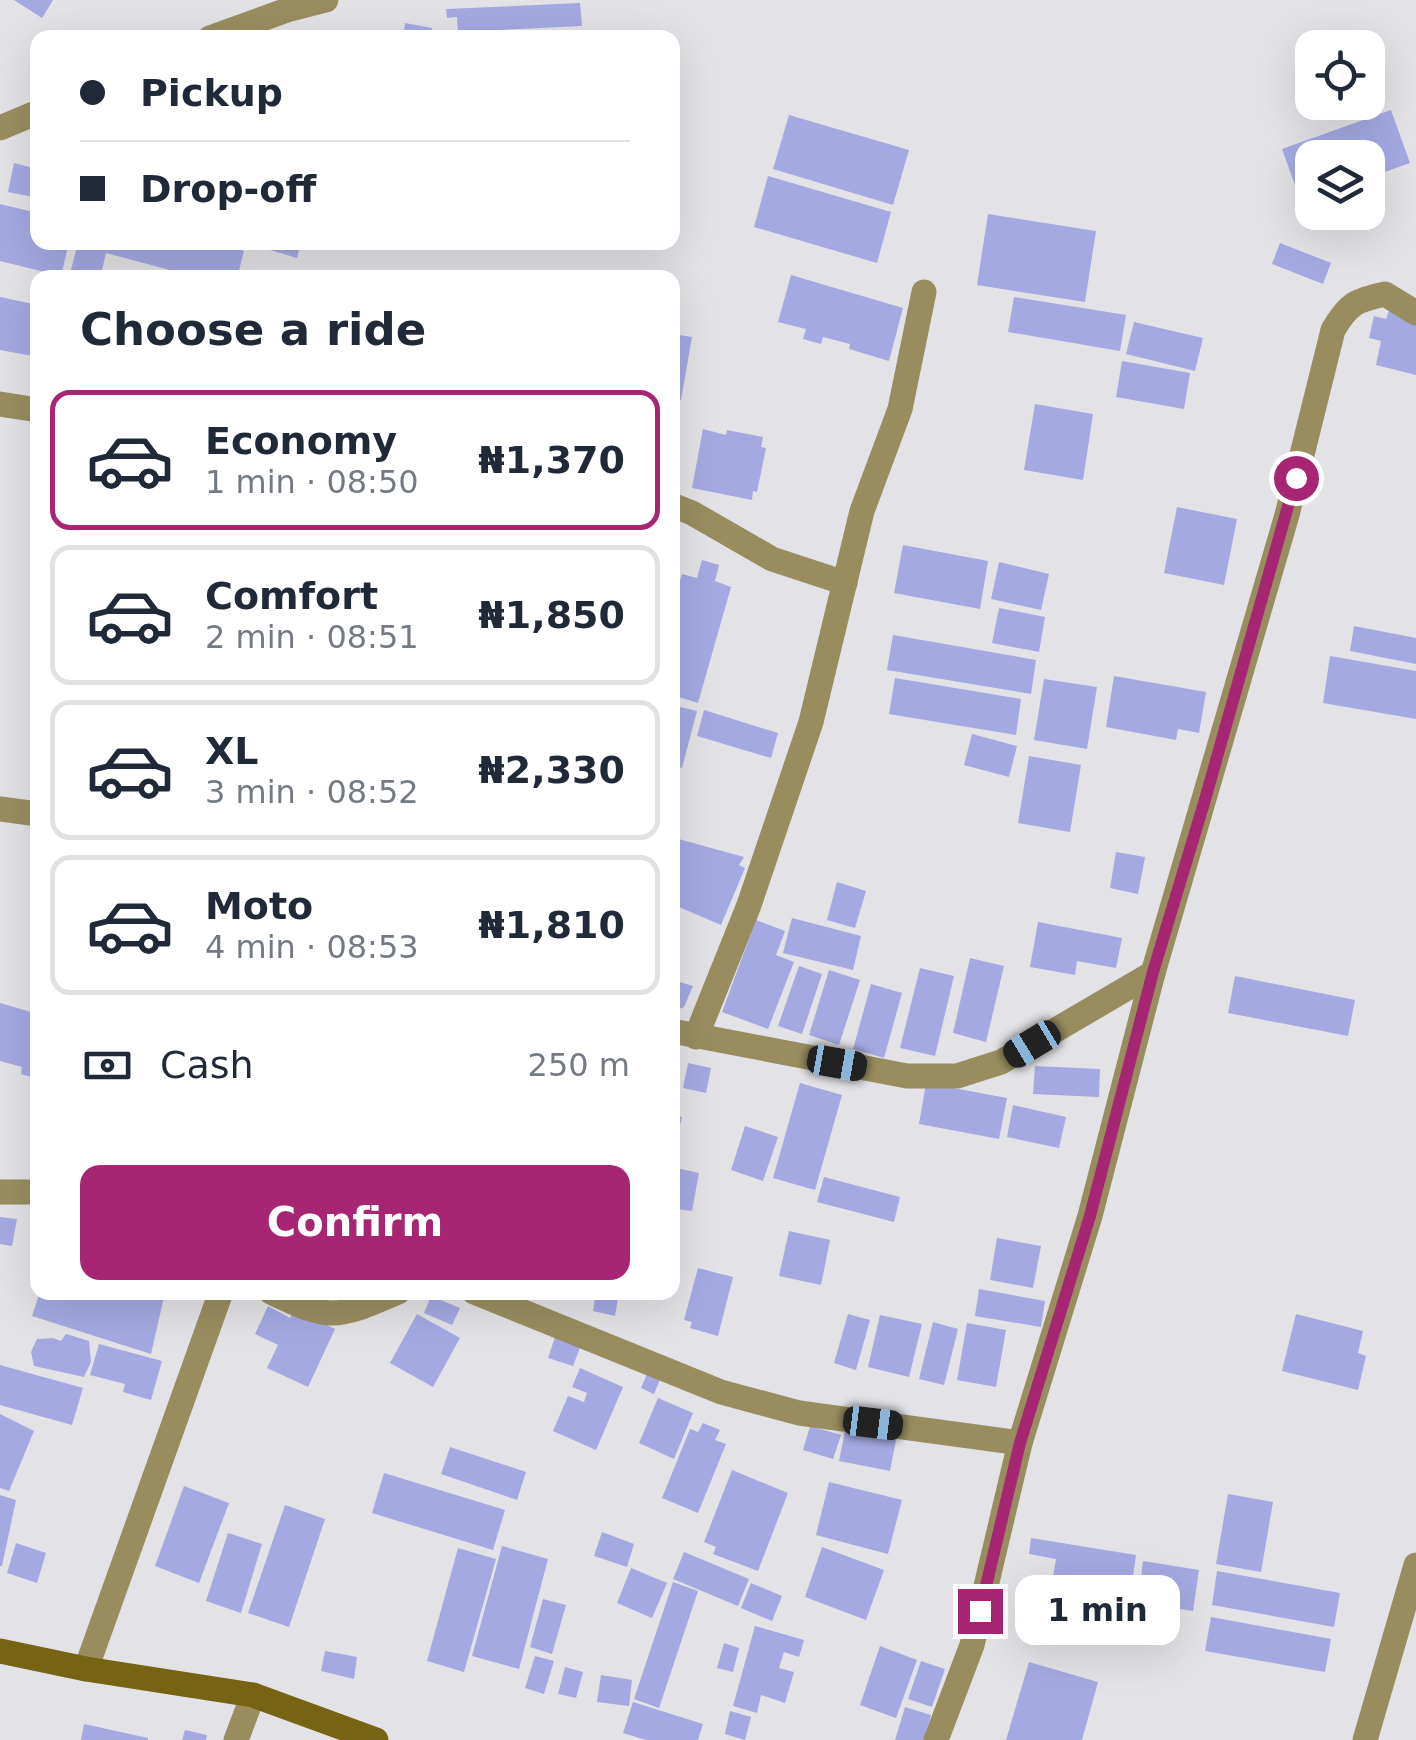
<!DOCTYPE html>
<html lang="en">
<head>
<meta charset="utf-8">
<style>
	body { margin:0; font-family:"DejaVu Sans",sans-serif; background:#f6f6f7; color:#1f2937; height:100vh; display:flex; flex-direction:column; font-size:38px; white-space:nowrap }
	* { box-sizing:border-box; margin:0 }
	p { font-size:32px; color:#747a83 }
	.icon { flex:none; width:55px; height:55px; fill:none; stroke:currentColor; stroke-width:2; stroke-linecap:round; stroke-linejoin:round }
	.map { position:relative; flex:1; overflow:hidden }
	.sheet { position:absolute; left:30px; top:270px; width:650px; height:1030px; display:flex; flex-direction:column; background:#fff; border-radius:20px; box-shadow:0 10px 40px #0002 }
	.sheet>* { flex:none }
	.top-card { position:absolute; left:30px; top:30px; width:650px; height:220px; border-radius:20px; box-shadow:0 10px 40px #0002; display:grid; align-content:center; height:220px; padding:0 50px; background:#fff }
	.buttons { position:absolute; left:1295px; top:30px; display:grid; gap:20px }
	.buttons a { display:grid; place-items:center; width:90px; height:90px; border-radius:20px; background:#fff; box-shadow:0 10px 40px #0002; font-size:50px }
	.end { position:absolute; width:45px; height:45px; margin:-22px; border:12px solid #a72674; background:#fff; box-shadow:0 0 0 5px #fff }
	.from { border-radius:50% }
	.bubble { position:absolute; height:70px; border-radius:20px; background:#fff; box-shadow:0 10px 40px #0002; font-size:32px; font-weight:800; line-height:70px; text-align:center }
	.car { position:absolute; width:30px; height:60px; margin:-30px -15px; border-radius:12px; box-shadow:0 0 8px 2px #0007; background:linear-gradient(#222 24%,#8ab4d8 0 40%,#222 0 76%,#8ab4d8 0 86%,#222 0) }
	.top-card b { display:flex; align-items:center; gap:35px; height:95px; font-size:38px }
	.top-card b+b { border-top:2px solid #e0e1e3 }
	.top-card i { width:25px; height:25px; background:#1f2937 }
	ul { padding:0; list-style:none }
	li { display:flex; align-items:center; gap:30px; height:140px; margin:0 20px 15px; padding:0 30px; border:5px solid #e0e1e3; border-radius:20px }
	li div { flex:1 }
	li b { display:block; font-size:38px }
	li em { font-style:normal; font-weight:800 }
	li.on { border-color:#a72674 }
	li>.icon { width:90px; height:90px; stroke-width:1.5 }
	h2 { padding:0 50px; font-size:45px; line-height:120px }
	.pay { display:flex; align-items:center; gap:25px; height:110px; padding:0 50px; font-size:38px }
	.pay p { margin-inline-start:auto }
	.button { display:flex; gap:20px; margin-top:auto; padding:20px 50px }
	.button a { flex:1; height:115px; border-radius:20px; background:#a72674; color:#fff; font-size:40px; font-weight:800; line-height:115px; text-align:center }
	.map>svg:first-child { display:block }
	.building { fill:#a4a9e2 }
	.lines { fill:none; stroke-linecap:round; stroke-linejoin:round }
	.street { stroke:#998d60; stroke-width:25 }
	.secondary { stroke:#766313; stroke-width:25 }
	.route { stroke:#a72674; stroke-width:12 }
</style>
</head>
<body>
<div class="map">
<svg width="1416" height="1740" viewBox="0 0 1416 1740">
	<rect width="100%" height="100%" fill="#e3e3e7"/>
	<g class="building">
		<path d="M14 0H53L42 18Z"/>
		<path d="M580 3 582 26 458 32 457 17 447 18 446 9Z"/>
		<path d="M405 23 432 28 430 38H403Z"/>
		<path d="M1391 110 1410 163 1368 178V158H1312V198L1301 202 1282 149Z"/>
		<path d="M789 115 909 150 893 205 773 169Z"/>
		<path d="M14 163 38 169V198L8 192Z"/>
		<path d="M768 176 891 212 877 263 754 227Z"/>
		<path d="M0 204 38 213V242H69L61 276 0 261Z"/>
		<path d="M988 214 1096 231 1085 302 977 285Z"/>
		<path d="M78 242H213L244 251 237 278H200L106 253 100 278H69Z"/>
		<path d="M243 242H301L297 258Z"/>
		<path d="M1280 243 1331 263 1323 284 1272 264Z"/>
		<path d="M791 275 903 308 889 361 849 349 850 344 823 337 821 344 803 339 806 329 778 322Z"/>
		<path d="M0 297 38 305V357L0 350Z"/>
		<path d="M1014 297 1126 315 1120 351 1008 332Z"/>
		<path d="M1389 311 1416 319V375L1376 365 1381 341 1369 338 1374 316 1386 319Z"/>
		<path d="M1134 322 1203 338 1195 371 1126 354Z"/>
		<path d="M672 334 692 337 681 400 672 398Z"/>
		<path d="M1122 361 1190 373 1184 409 1116 397Z"/>
		<path d="M1035 404 1093 414 1083 480 1024 470Z"/>
		<path d="M703 429 726 435 727 430 763 437 761 447 766 448 757 492 753 491 752 500 692 488Z"/>
		<path d="M1177 507 1237 519 1224 585 1164 573Z"/>
		<path d="M903 545 988 561 980 609 894 593Z"/>
		<path d="M702 560 719 565 715 581 731 587 698 703 672 695V605L682 574 697 578Z"/>
		<path d="M999 562 1049 574 1041 610 991 599Z"/>
		<path d="M999 608 1045 617 1039 652 992 643Z"/>
		<path d="M1354 626 1416 638V664L1350 651Z"/>
		<path d="M893 635 1036 660 1031 694 887 670Z"/>
		<path d="M1330 656 1416 671V719L1323 703Z"/>
		<path d="M1114 676 1206 692 1199 733 1178 729 1176 740 1106 727Z"/>
		<path d="M895 678 1021 699 1016 735 889 714Z"/>
		<path d="M1044 679 1097 687 1087 749 1034 740Z"/>
		<path d="M672 705 697 711 682 768 672 765Z"/>
		<path d="M704 710 778 733 771 758 697 736Z"/>
		<path d="M972 734 1017 746 1009 777 964 765Z"/>
		<path d="M1029 756 1081 765 1070 832 1018 823Z"/>
		<path d="M675 838 744 857 739 865 745 868 721 925 672 904V843Z"/>
		<path d="M1116 852 1145 857 1138 894 1110 888Z"/>
		<path d="M837 882 866 891 855 928 827 920Z"/>
		<path d="M792 918 861 936 853 970 783 953Z"/>
		<path d="M756 920 785 931 776 955 794 962 768 1029 722 1012Z"/>
		<path d="M1038 922 1122 938 1116 968 1077 961 1075 975 1030 967Z"/>
		<path d="M970 958 1004 966 986 1042 953 1033Z"/>
		<path d="M799 966 822 974 802 1034 778 1026Z"/>
		<path d="M920 968 954 976 935 1056 900 1048Z"/>
		<path d="M829 970 860 980 839 1045 809 1035Z"/>
		<path d="M1235 976 1355 1000 1348 1036 1228 1013Z"/>
		<path d="M676 981 693 986 684 1007 672 1012V990Z"/>
		<path d="M871 984 902 993 884 1058 853 1049Z"/>
		<path d="M0 1003 38 1014V1079L21 1074 22 1067 0 1061Z"/>
		<path d="M688 1063 711 1068 706 1093 683 1088Z"/>
		<path d="M1035 1066 1100 1069 1099 1097 1033 1094Z"/>
		<path d="M800 1083 842 1095 815 1190 773 1178Z"/>
		<path d="M926 1083 1007 1098 999 1139 919 1124Z"/>
		<path d="M1013 1105 1066 1117 1059 1148 1007 1137Z"/>
		<path d="M672 1114 682 1117 674 1149H672Z"/>
		<path d="M745 1126 778 1137 763 1181 731 1170Z"/>
		<path d="M672 1167 699 1173 692 1211 677 1209 674 1224H672Z"/>
		<path d="M824 1177 900 1197 894 1222 817 1202Z"/>
		<path d="M0 1217 17 1219 12 1246 0 1244Z"/>
		<path d="M789 1231 830 1240 821 1285 779 1276Z"/>
		<path d="M997 1238 1041 1246 1033 1288 990 1280Z"/>
		<path d="M698 1268 733 1277 718 1336 690 1328 692 1322 684 1320Z"/>
		<path d="M979 1289 1045 1301 1041 1327 975 1316Z"/>
		<path d="M40 1292H151L164 1297 151 1354 32 1316Z"/>
		<path d="M596 1292H619L615 1316 593 1311Z"/>
		<path d="M431 1296 460 1308 452 1325 424 1313Z"/>
		<path d="M268 1306 290 1318 294 1309 335 1329 308 1387 267 1368 278 1345 255 1334Z"/>
		<path d="M417 1314 460 1338 433 1387 390 1363Z"/>
		<path d="M848 1314 870 1320 856 1370 834 1363Z"/>
		<path d="M1296 1314 1363 1331 1358 1353 1366 1356 1358 1390 1282 1371Z"/>
		<path d="M880 1315 922 1324 909 1377 868 1367Z"/>
		<path d="M933 1322 958 1329 944 1385 919 1379Z"/>
		<path d="M967 1323 1006 1330 996 1387 957 1380Z"/>
		<path d="M66 1334 89 1341 91 1362 84 1377 34 1366 31 1352 37 1339 53 1338 61 1341Z"/>
		<path d="M555 1337 581 1345 573 1366 548 1358Z"/>
		<path d="M99 1344 162 1361 151 1400 123 1392 125 1384 90 1375Z"/>
		<path d="M0 1365 83 1388 72 1425 0 1405Z"/>
		<path d="M650 1367 663 1372 654 1394 641 1388Z"/>
		<path d="M580 1368 623 1387 596 1450 553 1431 568 1396 584 1402 587 1393 572 1387Z"/>
		<path d="M658 1398 693 1413 674 1459 639 1443Z"/>
		<path d="M0 1414 34 1431 9 1491 0 1488Z"/>
		<path d="M703 1423 720 1430 715 1440 726 1444 698 1513 662 1498 690 1429 698 1432Z"/>
		<path d="M810 1426 841 1435 833 1459 803 1450Z"/>
		<path d="M846 1426 897 1435 890 1471 839 1461Z"/>
		<path d="M450 1447 526 1472 517 1500 441 1474Z"/>
		<path d="M732 1470 788 1493 758 1571 713 1554 716 1547 704 1542Z"/>
		<path d="M384 1473 505 1510 493 1550 372 1513Z"/>
		<path d="M829 1482 902 1500 888 1554 816 1535Z"/>
		<path d="M184 1486 229 1503 199 1583 155 1566Z"/>
		<path d="M1228 1494 1273 1502 1261 1572 1216 1564Z"/>
		<path d="M0 1495 16 1500 2 1566H0Z"/>
		<path d="M285 1505 325 1519 289 1627 248 1613Z"/>
		<path d="M602 1532 634 1544 627 1567 594 1556Z"/>
		<path d="M228 1533 262 1544 241 1613 206 1601Z"/>
		<path d="M1031 1538 1136 1555 1131 1591 1123 1589 1119 1611 1049 1600 1056 1559 1029 1554Z"/>
		<path d="M16 1543 46 1553 37 1583 7 1573Z"/>
		<path d="M502 1546 548 1559 519 1669 472 1656Z"/>
		<path d="M822 1547 884 1570 866 1620 805 1597Z"/>
		<path d="M458 1548 496 1559 464 1672 427 1661Z"/>
		<path d="M684 1552 749 1579 738 1606 673 1579Z"/>
		<path d="M1143 1561 1199 1570 1193 1611 1138 1602Z"/>
		<path d="M631 1568 667 1583 652 1618 617 1603Z"/>
		<path d="M1217 1571 1340 1593 1334 1627 1212 1605Z"/>
		<path d="M673 1582 698 1591 659 1708 634 1699Z"/>
		<path d="M751 1583 782 1596 772 1621 741 1608Z"/>
		<path d="M543 1599 566 1605 552 1654 530 1647Z"/>
		<path d="M1211 1617 1331 1639 1325 1672 1205 1651Z"/>
		<path d="M755 1626 804 1640 799 1657 784 1652 779 1668 794 1672 785 1703 761 1695 757 1713 733 1706Z"/>
		<path d="M724 1643 739 1648 733 1672 717 1668Z"/>
		<path d="M880 1646 917 1660 896 1718 860 1705Z"/>
		<path d="M325 1651 357 1657 354 1679 321 1671Z"/>
		<path d="M535 1656 554 1661 544 1694 525 1688Z"/>
		<path d="M921 1661 945 1669 932 1707 908 1699Z"/>
		<path d="M1029 1662 1098 1682 1082 1740H1006Z"/>
		<path d="M565 1667 583 1672 576 1698 558 1694Z"/>
		<path d="M601 1675 632 1680 629 1706 597 1702Z"/>
		<path d="M633 1702 703 1724 698 1740H646L623 1733Z"/>
		<path d="M905 1707 931 1715 924 1740H895Z"/>
		<path d="M730 1711 751 1717 745 1740 725 1734Z"/>
		<path d="M84 1724 148 1738V1740H81Z"/>
		<path d="M185 1730 207 1735 206 1740H182Z"/>
	</g>
	<g class="lines">
		<g class="street">
			<path d="M210 38 287 10 326 0"/>
			<path d="M0 128 38 112"/>
			<path d="M0 404 38 410"/>
			<path d="M672 505 692 513 772 559 845 583"/>
			<path d="M0 809 38 814"/>
			<path d="M672 1031 907 1076H957L1001 1062 1153 973"/>
			<path d="M696 1037 749 905 811 722 862 511 900 409 924 292"/>
			<path d="M0 1192H38"/>
			<path d="M271 1292C332 1322 337 1318 398 1292"/>
			<path d="M474 1292 721 1392 799 1413 1020 1443"/>
			<path d="M86 1669 221 1292"/>
			<path d="M236 1740 253 1695"/>
			<path d="M936 1740 972 1645 1020 1443 1090 1216 1153 973 1287 515 1333 330C1348 304 1356 300 1385 294L1416 313"/>
			<path d="M1365 1740 1416 1565"/>
		</g>
		<path class="secondary" d="M0 1651 86 1669 253 1695 376 1740"/>
	</g>
	<g class="lines">
		<path class="route" d="M980 1611 1020 1443 1090 1216 1153 972 1204 803 1296 478"/>
	</g>
</svg>
<div class="buttons">
<a><svg class="icon" aria-label="locate" viewBox="0 0 24 24"><circle cx="12" cy="12" r="6"/><path d="M12 2v4M12 18v4M2 12h4M18 12h4"/></svg></a>
<a><svg class="icon" aria-label="layers" viewBox="0 0 24 24"><path d="M12 4l9 5-9 5-9-5zM3 14l9 5 9-5"/></svg></a>
</div>
<i class="end from" style="left:1296px;top:478px"></i>
<i class="end" style="left:980px;top:1611px"></i>
<div class="bubble" style="left:1015px;top:1575px;width:165px">1 min</div>
<i class="car" style="left:1032px;top:1044px;rotate:239deg"></i>
<i class="car" style="left:837px;top:1063px;rotate:100deg"></i>
<i class="car" style="left:873px;top:1423px;rotate:97deg"></i>
<div class="top-card">
<b><i class="from"></i>Pickup</b>
<b><i></i>Drop-off</b>
</div>
<section class="sheet">
<h2>Choose a ride</h2>
<ul>
<li class="on"><svg class="icon" aria-label="car" viewBox="0 0 24 24"><path d="M5 17H2v-5l4-1 3-4h7l3 4 3 1v5h-3M9 17h6M6 11h13"/><circle cx="7" cy="17" r="2"/><circle cx="17" cy="17" r="2"/></svg><div><b>Economy</b><p>1 min · 08:50</p></div><em>₦1,370</em></li>
<li><svg class="icon" aria-label="car" viewBox="0 0 24 24"><path d="M5 17H2v-5l4-1 3-4h7l3 4 3 1v5h-3M9 17h6M6 11h13"/><circle cx="7" cy="17" r="2"/><circle cx="17" cy="17" r="2"/></svg><div><b>Comfort</b><p>2 min · 08:51</p></div><em>₦1,850</em></li>
<li><svg class="icon" aria-label="car" viewBox="0 0 24 24"><path d="M5 17H2v-5l4-1 3-4h7l3 4 3 1v5h-3M9 17h6M6 11h13"/><circle cx="7" cy="17" r="2"/><circle cx="17" cy="17" r="2"/></svg><div><b>XL</b><p>3 min · 08:52</p></div><em>₦2,330</em></li>
<li><svg class="icon" aria-label="car" viewBox="0 0 24 24"><path d="M5 17H2v-5l4-1 3-4h7l3 4 3 1v5h-3M9 17h6M6 11h13"/><circle cx="7" cy="17" r="2"/><circle cx="17" cy="17" r="2"/></svg><div><b>Moto</b><p>4 min · 08:53</p></div><em>₦1,810</em></li>
</ul>
<div class="pay"><svg class="icon" aria-label="cash" viewBox="0 0 24 24"><path d="M3 7h18v10H3z"/><circle cx="12" cy="12" r="2"/></svg>Cash<p>250 m</p></div>
<div class="button"><a>Confirm</a></div>
</section>
</div>
</body>
</html>
